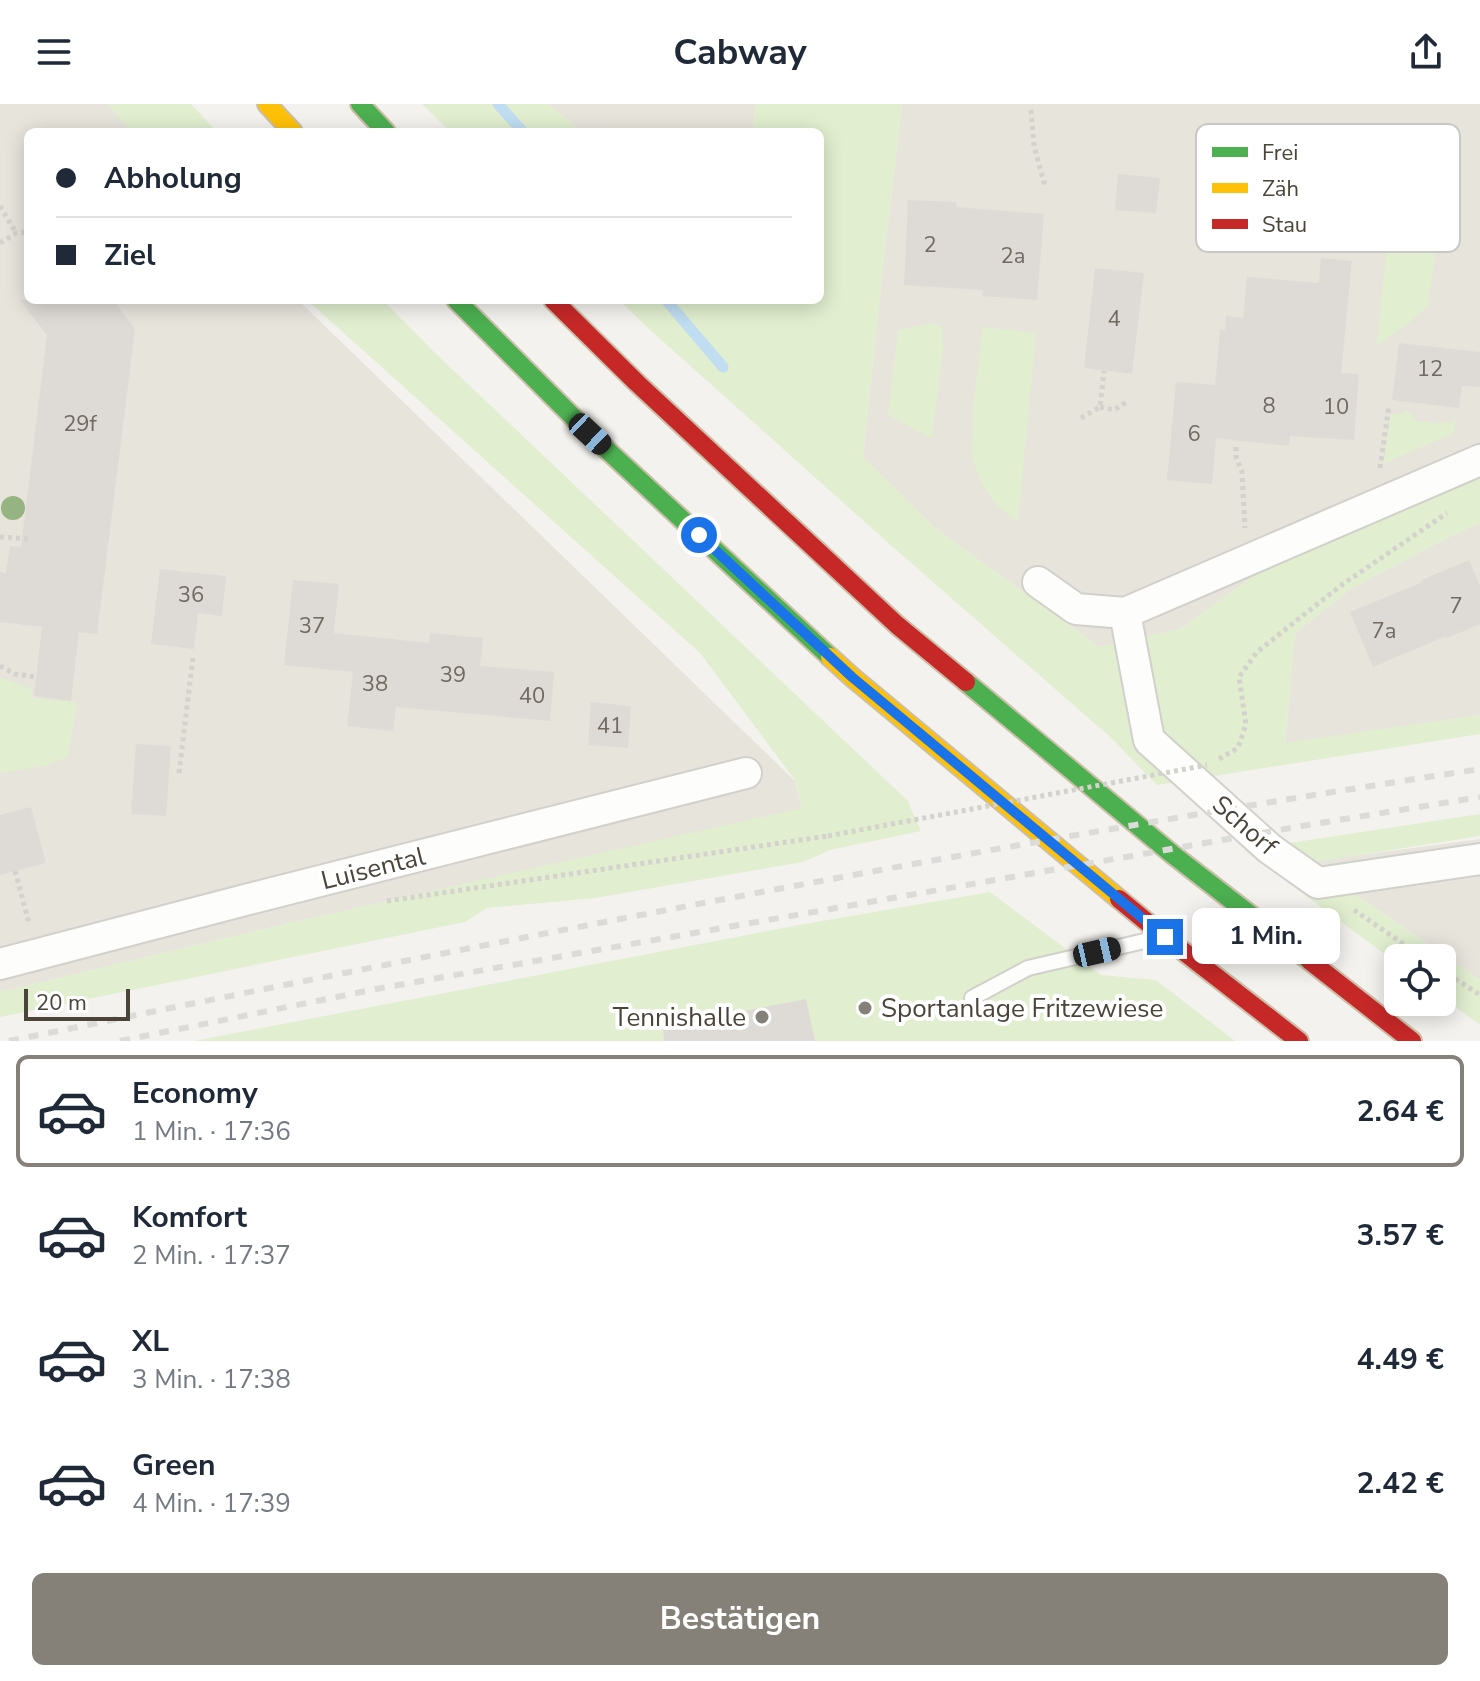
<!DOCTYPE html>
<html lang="de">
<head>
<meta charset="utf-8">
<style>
	body { margin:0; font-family:"Nunito Sans",sans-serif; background:#f6f6f7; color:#1f2937; height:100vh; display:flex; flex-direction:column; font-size:30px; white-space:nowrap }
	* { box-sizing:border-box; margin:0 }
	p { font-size:26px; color:#747a83 }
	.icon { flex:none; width:44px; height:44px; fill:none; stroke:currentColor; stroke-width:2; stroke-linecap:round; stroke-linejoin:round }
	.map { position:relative; height:937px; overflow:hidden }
	.sheet { display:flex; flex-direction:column; background:#fff; flex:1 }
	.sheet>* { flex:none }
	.top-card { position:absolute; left:24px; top:24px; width:800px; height:176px; border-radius:12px; box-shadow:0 4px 20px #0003; display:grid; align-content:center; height:176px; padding:0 32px; background:#fff }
	.buttons { position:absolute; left:1384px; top:840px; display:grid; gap:16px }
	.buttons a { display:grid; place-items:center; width:72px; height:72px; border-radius:12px; background:#fff; box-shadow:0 4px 20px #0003; font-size:40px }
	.scale { position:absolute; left:24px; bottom:20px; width:106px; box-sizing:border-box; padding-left:8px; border:4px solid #4b4439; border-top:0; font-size:22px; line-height:28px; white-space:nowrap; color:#4b4439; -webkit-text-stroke:6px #fff; paint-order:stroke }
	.end { position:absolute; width:36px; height:36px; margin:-18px; border:10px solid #1a73e8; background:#fff; box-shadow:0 0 0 4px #fff }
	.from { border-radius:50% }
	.bubble { position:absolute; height:56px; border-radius:12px; background:#fff; box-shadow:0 4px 20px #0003; font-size:26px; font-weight:700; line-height:56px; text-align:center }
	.car { position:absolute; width:24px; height:48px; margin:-24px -12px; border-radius:10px; box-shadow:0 0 6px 2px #0007; background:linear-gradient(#222 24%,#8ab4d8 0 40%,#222 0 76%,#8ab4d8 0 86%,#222 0) }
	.top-card b { display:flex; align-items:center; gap:28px; height:76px; font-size:30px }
	.top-card b+b { border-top:2px solid #e0e1e3 }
	.top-card i { width:20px; height:20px; background:#1f2937 }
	ul { padding:14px 0 0; list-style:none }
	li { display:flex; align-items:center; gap:24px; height:112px; margin:0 16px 12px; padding:0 16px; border:4px solid transparent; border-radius:12px }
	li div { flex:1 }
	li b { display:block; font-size:30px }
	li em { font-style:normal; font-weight:700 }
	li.on { border-color:#868178 }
	li>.icon { width:72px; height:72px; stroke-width:1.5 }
	.cta { display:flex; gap:16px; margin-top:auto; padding:16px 32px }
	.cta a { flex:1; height:92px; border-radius:12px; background:#868178; color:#fff; font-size:32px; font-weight:700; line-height:92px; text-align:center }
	header { display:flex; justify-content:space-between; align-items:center; height:104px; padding:0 32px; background:#fff; font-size:36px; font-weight:700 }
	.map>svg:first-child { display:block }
	.residential { fill:#e7e4dc }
	.green { fill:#e1eecf }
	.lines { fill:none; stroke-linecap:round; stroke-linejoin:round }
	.stream { stroke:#c0ddf1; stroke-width:11 }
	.building { fill:#dedbd6 }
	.lane-casing { stroke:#d2d0cb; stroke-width:18 }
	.street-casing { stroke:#d2d0cb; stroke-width:34 }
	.fast-casing { stroke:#ccbfa9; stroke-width:22 }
	.slow-casing { stroke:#ccbfa9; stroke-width:22 }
	.jam-casing { stroke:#ccbfa9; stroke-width:22 }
	.path { stroke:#d3d2cc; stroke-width:5; stroke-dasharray:4 4; stroke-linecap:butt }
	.lane { stroke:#fdfdfc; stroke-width:14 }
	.street { stroke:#fdfdfc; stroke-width:30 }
	.fast { stroke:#4caf50; stroke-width:18 }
	.slow { stroke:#ffc107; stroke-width:18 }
	.jam { stroke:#c62828; stroke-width:18 }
	.rail { stroke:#dbdbda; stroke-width:6; stroke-dasharray:10 10; stroke-linecap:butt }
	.path-bridge { stroke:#d3d2cc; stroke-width:5; stroke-dasharray:4 4; stroke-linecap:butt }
	.tree { fill:#96b382 }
	.route { stroke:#1a73e8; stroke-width:10 }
	.poi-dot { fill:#868178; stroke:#fff; stroke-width:3 }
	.labels { text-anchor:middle; stroke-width:8; stroke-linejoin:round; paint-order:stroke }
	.number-label { font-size:22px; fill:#706a61 }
	.street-label { font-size:26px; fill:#4b4439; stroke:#fff }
	.poi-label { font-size:26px; fill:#4b4439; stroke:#fff; text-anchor:start }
	.key { fill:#fff; stroke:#c9c7c4; stroke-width:2 }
	.key-label { font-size:22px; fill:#4b4439 }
</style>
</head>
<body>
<header><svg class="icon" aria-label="menu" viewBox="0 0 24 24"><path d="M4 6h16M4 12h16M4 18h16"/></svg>Cabway<svg class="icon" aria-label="share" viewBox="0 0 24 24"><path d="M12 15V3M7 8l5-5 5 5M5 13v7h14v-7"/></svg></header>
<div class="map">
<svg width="1480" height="937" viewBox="0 0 1480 937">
	<rect width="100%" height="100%" fill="#f4f2ee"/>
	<g class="residential">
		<path d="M0 0H108L132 28H28V196H298L795 677 802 705 285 820 0 888Z"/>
		<path d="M548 0H755L753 28H583Z"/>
		<path d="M902 0H1480V371L1261 467 1180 525 1099 543 935 424 863 353 884 153Z"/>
		<path d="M1480 419V611L1285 640 1295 529 1352 484 1449 433Z"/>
		<path d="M1480 735V876L1308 758Z"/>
	</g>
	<g class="green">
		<path d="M108 0H191L217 28H132Z"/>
		<path d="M422 0H548L583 28H450Z"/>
		<path d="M755 0H902L884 153 863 353 935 424 1099 543 1180 525 1261 467 1480 371V419L1449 433 1352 484 1295 529 1285 639 1480 611V630L1157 681 1109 632 885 436 649 225 619 196H820V28H753Z"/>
		<path d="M1395 58 1409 59V83L1426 93 1442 95 1428 202 1406 221 1377 241Z"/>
		<path d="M307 196H383L433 247 907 696 921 727 830 746 803 758 595 794 487 804 465 818 0 913V888L285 820 802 704 795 676 700 549Z"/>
		<path d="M932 219 942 222 943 245 932 335 888 311 898 226Z"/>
		<path d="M983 223 1036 229 1018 418 996 401 981 378 972 354 973 303Z"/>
		<path d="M1407 306 1417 318 1426 317 1435 320 1440 317 1449 319 1456 315 1454 329 1383 360 1391 311 1400 310Z"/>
		<path d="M0 573 32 585V594L77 598 68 653 45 662 0 669Z"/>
		<path d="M1480 710V732L1309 759 1480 876V921L1442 893V854H1398V860L1244 746Z"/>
		<path d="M990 788 1101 871 1156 876 1235 937H194L799 821Z"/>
	</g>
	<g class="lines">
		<g class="stream">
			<path d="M498 0 523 28"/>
			<path d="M666 196 723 263"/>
		</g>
	</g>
	<g class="building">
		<path d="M1118 70 1160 74 1156 109 1115 106Z"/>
		<path d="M908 96 957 98 956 103 1044 110 1037 196 982 192 983 186 904 181Z"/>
		<path d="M1321 154 1352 157 1341 269 1359 270 1354 336 1290 332 1289 342 1216 334 1212 380 1167 376 1176 278 1215 281 1220 226H1225L1226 212 1243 214 1247 173 1319 179Z"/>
		<path d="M1095 164 1144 169 1132 270 1084 264Z"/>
		<path d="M20 196H113L135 225 97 530 79 528 71 597 34 592 42 523 0 518V468L6 469 10 442 21 443 47 231Z"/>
		<path d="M1399 239 1480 248V283L1462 282 1459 304 1392 296Z"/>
		<path d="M1469 456 1480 482V520L1447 534 1446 532 1373 563 1350 508 1423 478 1422 476Z"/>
		<path d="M160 465 226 472 222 512 198 509 194 545 151 540Z"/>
		<path d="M293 476 339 480 334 529 429 539 430 529 483 534 480 562 554 568 550 617 396 603 393 627 347 622 353 568 284 561Z"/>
		<path d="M591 598 631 602 628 644 588 641Z"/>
		<path d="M136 640 171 642 166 712 131 710Z"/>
		<path d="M31 703 46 759 0 771V711Z"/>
		<path d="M806 895 815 937H664L663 923Z"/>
	</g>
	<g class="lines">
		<g class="lane-casing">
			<path id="lane" d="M972 894 1028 864 1153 835"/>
		</g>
		<g class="street-casing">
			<g id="street">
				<path d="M1038 478 1076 505 1125 509 1480 356"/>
				<path d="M1125 509 1149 636 1270 745 1318 779 1480 755"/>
				<path d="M0 860 249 795 746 669"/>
			</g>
		</g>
		<g class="fast-casing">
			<g id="fast">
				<path d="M360 0 386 28"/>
				<path d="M456 196 590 330 830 553"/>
				<path d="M966 578 1172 750 1310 857"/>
			</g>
		</g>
		<g class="slow-casing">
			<g id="slow">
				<path d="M267 0 293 28"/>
				<path d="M830 553 852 573 1119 795"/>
			</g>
		</g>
		<g class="jam-casing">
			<g id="jam">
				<path d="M553 196 637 279 897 521 966 578"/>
				<path d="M1119 795 1165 833 1299 937"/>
				<path d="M1310 857 1412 937"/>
			</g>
		</g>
		<g class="path">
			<path d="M1031 6 1034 42 1045 82"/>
			<path d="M0 102 16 129"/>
			<path d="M0 139 16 129 28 128"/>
			<path d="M1100 303 1114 306 1128 297"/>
			<path d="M1081 314 1100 303 1104 267"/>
			<path d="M1236 343V353L1242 368 1245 424"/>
			<path d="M1380 364 1389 302"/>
			<path d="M0 433 31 435"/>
			<path d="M0 562 15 570 36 573"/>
			<path d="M1219 655 1238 644 1246 620 1239 573 1257 548 1306 509 1343 480 1447 409"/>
			<path d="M179 669 193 553"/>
			<path d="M15 767 29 819"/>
			<path d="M387 797 828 732"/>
			<path d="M1354 806 1424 854"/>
			<path d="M1442 866 1480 891"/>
		</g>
		<use href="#lane" class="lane"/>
		<use href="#street" class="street"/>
		<use href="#fast" class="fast"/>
		<use href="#slow" class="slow"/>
		<use href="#jam" class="jam"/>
		<g class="rail">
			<path d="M9 937C497 837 987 740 1480 665"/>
			<path d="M120 937 376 885 1296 723 1480 693"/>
		</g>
		<path class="path-bridge" d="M828 732 1207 661"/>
	</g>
	<circle class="tree" cx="13" cy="404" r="12"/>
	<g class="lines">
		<path class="route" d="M699 431 852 573 1165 833"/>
	</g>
	<g class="poi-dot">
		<circle cx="865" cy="904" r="8"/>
		<circle cx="762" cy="913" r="8"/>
	</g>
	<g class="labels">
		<g class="number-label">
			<text x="930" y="148">2</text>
			<text x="1013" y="159">2a</text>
			<text x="1114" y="222">4</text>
			<text x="1430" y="272">12</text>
			<text x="1269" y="309">8</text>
			<text x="1336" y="310">10</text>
			<text x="80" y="327">29f</text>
			<text x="1194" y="337">6</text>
			<text x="191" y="498">36</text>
			<text x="1456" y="509">7</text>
			<text x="312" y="529">37</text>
			<text x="1384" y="534">7a</text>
			<text x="453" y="578">39</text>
			<text x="375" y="587">38</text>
			<text x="532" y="599">40</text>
			<text x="610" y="629">41</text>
		</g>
		<g class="street-label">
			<text transform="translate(1245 721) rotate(41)" y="9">Schorf</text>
			<text transform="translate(373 764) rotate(-14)" y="9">Luisental</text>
		</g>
		<g class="poi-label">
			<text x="881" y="913">Sportanlage Fritzewiese</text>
			<text x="746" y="922" text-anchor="end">Tennishalle</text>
		</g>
	</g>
	<rect x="1196" y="20" width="264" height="128" rx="12" class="key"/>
	<rect x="1212" y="43" width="36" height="10" fill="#4caf50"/>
	<rect x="1212" y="79" width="36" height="10" fill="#ffc107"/>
	<rect x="1212" y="115" width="36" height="10" fill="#c62828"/>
	<g class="key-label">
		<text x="1262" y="56">Frei</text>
		<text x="1262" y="92">Zäh</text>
		<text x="1262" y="128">Stau</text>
	</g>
</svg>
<div class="buttons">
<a><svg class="icon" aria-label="locate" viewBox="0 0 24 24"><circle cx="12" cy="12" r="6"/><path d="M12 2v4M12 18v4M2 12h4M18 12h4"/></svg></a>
</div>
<div class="scale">20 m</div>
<i class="end from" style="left:699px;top:431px"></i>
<i class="end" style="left:1165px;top:833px"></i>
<div class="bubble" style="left:1192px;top:804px;width:148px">1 Min.</div>
<i class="car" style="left:590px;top:330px;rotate:133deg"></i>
<i class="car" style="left:1097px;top:848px;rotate:77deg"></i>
<div class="top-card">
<b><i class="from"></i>Abholung</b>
<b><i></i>Ziel</b>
</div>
</div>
<section class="sheet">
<ul>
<li class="on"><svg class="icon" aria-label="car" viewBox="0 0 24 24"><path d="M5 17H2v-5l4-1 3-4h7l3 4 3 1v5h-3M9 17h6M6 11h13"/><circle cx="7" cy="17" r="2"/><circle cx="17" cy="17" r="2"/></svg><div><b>Economy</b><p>1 Min. · 17:36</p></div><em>2.64 €</em></li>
<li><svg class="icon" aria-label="car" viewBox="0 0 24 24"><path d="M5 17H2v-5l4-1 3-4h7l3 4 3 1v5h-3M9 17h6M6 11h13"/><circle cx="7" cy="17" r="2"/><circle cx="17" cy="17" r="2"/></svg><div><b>Komfort</b><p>2 Min. · 17:37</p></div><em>3.57 €</em></li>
<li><svg class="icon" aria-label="car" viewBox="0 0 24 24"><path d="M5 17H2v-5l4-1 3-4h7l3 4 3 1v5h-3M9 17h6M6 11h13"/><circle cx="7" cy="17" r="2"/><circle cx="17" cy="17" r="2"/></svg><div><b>XL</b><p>3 Min. · 17:38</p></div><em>4.49 €</em></li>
<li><svg class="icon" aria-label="car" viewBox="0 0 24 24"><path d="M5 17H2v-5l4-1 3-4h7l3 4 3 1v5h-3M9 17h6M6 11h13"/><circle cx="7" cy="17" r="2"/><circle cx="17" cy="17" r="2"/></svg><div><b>Green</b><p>4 Min. · 17:39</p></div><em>2.42 €</em></li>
</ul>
<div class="cta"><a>Bestätigen</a></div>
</section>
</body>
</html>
